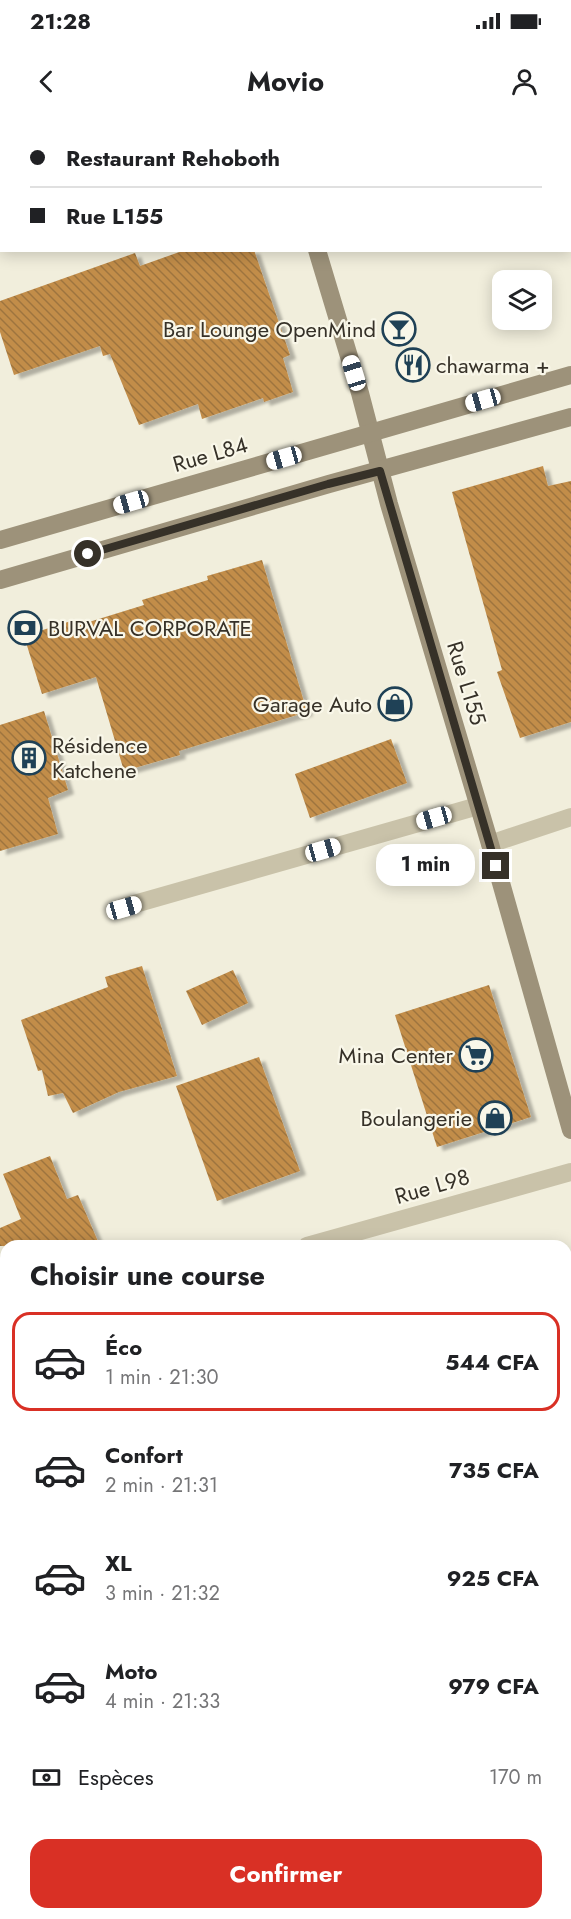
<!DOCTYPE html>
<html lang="fr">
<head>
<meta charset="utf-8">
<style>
	body { margin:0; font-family:Jost,sans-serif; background:#f6f6f6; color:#202124; height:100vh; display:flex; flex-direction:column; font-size:22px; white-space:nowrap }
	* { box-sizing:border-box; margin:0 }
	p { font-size:20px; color:#757577 }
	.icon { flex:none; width:33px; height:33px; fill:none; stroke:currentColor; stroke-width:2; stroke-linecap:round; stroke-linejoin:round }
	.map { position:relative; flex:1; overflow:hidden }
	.details { position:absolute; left:0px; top:1120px; width:572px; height:680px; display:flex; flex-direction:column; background:#fff; border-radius:18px 18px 0 0; box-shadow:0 3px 15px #0003 }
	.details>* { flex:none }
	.guide { position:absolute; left:0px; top:0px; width:572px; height:132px; box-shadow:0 3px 15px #0003; display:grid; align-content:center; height:132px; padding:0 30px; background:#fff }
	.fabs { position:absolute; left:492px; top:150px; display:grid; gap:12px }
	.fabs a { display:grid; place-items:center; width:60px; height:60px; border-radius:12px; background:#fff; box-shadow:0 3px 15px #0003; font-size:30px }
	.end { position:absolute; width:27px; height:27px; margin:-14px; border:8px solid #363128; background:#fff; box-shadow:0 0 0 3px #fff }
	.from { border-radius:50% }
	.bubble { position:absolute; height:42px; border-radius:18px; background:#fff; box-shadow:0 3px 15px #0003; font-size:20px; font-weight:700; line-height:42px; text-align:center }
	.car { position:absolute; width:18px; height:36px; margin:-18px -9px; border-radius:8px; box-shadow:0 0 4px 2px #0007; background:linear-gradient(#fff 24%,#345 0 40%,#fff 0 76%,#345 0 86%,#fff 0) }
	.guide b { display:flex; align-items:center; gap:21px; height:57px; font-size:22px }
	.guide b+b { border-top:2px solid #e0e0e0 }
	.guide i { width:15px; height:15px; background:#202124 }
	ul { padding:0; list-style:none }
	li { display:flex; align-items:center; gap:18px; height:99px; margin:0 12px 9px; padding:0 18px; border:3px solid transparent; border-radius:18px }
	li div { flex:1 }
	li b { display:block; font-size:22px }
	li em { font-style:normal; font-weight:700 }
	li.active { border-color:#d93025 }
	li>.icon { width:54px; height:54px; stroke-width:1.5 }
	h2 { padding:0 30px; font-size:27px; line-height:72px }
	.pay { display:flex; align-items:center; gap:15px; height:66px; padding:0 30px; font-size:22px }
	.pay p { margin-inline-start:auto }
	.action { display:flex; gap:12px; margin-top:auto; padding:12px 30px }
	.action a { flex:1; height:69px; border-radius:18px; background:#d93025; color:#fff; font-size:24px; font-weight:700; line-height:69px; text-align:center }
	.status { display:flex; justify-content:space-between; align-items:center; height:42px; padding:0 30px; background:#fff; direction:ltr }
	.status svg { height:16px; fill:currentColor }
	header { display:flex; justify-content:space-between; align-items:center; height:78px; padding:0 30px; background:#fff; font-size:27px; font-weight:700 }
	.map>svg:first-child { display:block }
	.building { fill:url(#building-back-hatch); filter:url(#shadow) }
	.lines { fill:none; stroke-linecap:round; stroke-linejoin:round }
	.lane { stroke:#c9c2a9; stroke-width:15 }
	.street { stroke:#c9c2a9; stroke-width:18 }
	.secondary { stroke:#9d927a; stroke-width:18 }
	.route { stroke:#363128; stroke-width:8 }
	.labels { text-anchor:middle; stroke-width:4.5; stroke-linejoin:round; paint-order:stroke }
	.poi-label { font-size:22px; fill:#363128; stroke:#f9f7e9; text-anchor:end }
	.street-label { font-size:22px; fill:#363128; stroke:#f9f7e9 }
</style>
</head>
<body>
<div class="status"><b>21:28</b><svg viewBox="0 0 49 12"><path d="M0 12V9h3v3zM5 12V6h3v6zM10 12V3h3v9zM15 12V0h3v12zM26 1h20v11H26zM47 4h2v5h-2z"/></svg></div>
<header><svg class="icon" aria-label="back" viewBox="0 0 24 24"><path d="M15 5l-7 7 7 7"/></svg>Movio<svg class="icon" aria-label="person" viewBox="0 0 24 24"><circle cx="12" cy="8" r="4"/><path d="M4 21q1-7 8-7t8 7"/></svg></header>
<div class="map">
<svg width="571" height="1799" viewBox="0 0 571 1799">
	<defs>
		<pattern id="building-back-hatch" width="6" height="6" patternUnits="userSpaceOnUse" patternTransform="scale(1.5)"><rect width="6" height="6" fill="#c28d4a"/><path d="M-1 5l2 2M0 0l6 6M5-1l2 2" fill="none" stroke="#9e743e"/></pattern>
		<filter id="shadow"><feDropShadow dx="6" dy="4" stdDeviation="1.5" flood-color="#0004"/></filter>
	</defs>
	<rect width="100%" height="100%" fill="#f1eedc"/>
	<g class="building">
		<path d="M185 130H254L290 235 283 238 293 272 264 282 263 278 202 299 198 284 139 305 110 234 103 236 100 226 14 255 0 212V181L135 133 140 146Z"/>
		<path d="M543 346 548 366 571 361V602L520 618 497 552 502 550 452 372Z"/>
		<path d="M262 440 307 592 179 631 180 635 124 651 96 557 42 574 24 516 74 500 76 506 144 485 142 480 208 460 207 456Z"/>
		<path d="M44 591 68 670 48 678 58 714 0 731V605Z"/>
		<path d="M391 619 407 663 310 698 295 654Z"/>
		<path d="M142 846 177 956 119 972 73 993 63 973 48 976 42 950 38 951 21 900 108 867 105 857Z"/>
		<path d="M233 850 248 883 202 905 186 871Z"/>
		<path d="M489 865 531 997 437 1027 395 895Z"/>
		<path d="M259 937 300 1051 217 1081 176 966Z"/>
		<path d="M50 1036 67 1079 78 1075 100 1126H0V1108L21 1099 3 1054Z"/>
	</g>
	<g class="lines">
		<path class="lane" d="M0 1173 6 1194"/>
		<g class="street">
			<path d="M490 724 571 697"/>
			<path d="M124 787 478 686"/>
			<path d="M307 1126 571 1052"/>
			<path d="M0 1213 6 1211"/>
			<path d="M566 1292 571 1291"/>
			<path d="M566 1676 571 1695"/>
			<path d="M566 1714 571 1712"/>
			<path d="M103 1794 104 1799"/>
			<path d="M352 1794 354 1799"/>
			<path d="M268 1799 285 1794"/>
		</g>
		<g class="secondary">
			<path d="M278 0V2"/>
			<path d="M317 130 360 273 389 384 490 724 571 1010"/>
			<path d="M0 420 571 255"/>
			<path d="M0 460 329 364 571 297"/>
		</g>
	</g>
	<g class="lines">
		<path class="route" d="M88 434 328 364 380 351 496 746"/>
	</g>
	<defs>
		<g id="bar-ring" transform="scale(1.725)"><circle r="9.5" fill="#f9f7e9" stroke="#1f4156" stroke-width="1.5"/><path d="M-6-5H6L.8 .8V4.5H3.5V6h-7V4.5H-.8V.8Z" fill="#1f4156"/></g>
		<g id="restaurant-ring" transform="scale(1.725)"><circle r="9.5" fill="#f9f7e9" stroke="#1f4156" stroke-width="1.5"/><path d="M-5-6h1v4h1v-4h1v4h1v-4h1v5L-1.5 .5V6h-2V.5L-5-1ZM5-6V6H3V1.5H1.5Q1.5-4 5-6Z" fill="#1f4156"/></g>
		<g id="bank-ring" transform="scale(1.725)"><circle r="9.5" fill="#f9f7e9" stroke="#1f4156" stroke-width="1.5"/><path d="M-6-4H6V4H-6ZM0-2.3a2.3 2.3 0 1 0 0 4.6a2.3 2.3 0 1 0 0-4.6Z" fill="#1f4156"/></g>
		<g id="shop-ring" transform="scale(1.725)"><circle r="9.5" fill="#f9f7e9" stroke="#1f4156" stroke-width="1.5"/><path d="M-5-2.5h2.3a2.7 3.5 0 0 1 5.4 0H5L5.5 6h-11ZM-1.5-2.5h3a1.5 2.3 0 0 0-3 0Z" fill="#1f4156"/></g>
		<g id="building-ring" transform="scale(1.725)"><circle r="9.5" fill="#f9f7e9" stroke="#1f4156" stroke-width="1.5"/><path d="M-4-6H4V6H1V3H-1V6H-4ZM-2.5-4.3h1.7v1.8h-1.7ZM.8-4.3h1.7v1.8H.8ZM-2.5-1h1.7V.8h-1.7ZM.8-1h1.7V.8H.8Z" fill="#1f4156"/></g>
		<g id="supermarket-ring" transform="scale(1.725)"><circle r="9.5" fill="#f9f7e9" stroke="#1f4156" stroke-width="1.5"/><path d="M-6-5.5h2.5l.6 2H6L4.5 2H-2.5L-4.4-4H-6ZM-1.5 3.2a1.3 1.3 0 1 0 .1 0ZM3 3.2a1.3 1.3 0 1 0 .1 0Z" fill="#1f4156"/></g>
	</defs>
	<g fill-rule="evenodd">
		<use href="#bar-ring" x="399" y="209"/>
		<use href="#restaurant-ring" x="413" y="245"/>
		<use href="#bank-ring" x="25" y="508"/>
		<use href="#shop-ring" x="395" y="584"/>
		<use href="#building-ring" x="29" y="638"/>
		<use href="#supermarket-ring" x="476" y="935"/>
		<use href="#shop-ring" x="495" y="998"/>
	</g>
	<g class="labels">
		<g class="poi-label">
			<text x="376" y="217">Bar Lounge OpenMind</text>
			<text x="436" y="253" text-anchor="start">chawarma +</text>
			<text x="48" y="516" text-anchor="start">BURVAL CORPORATE</text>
			<text x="372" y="592">Garage Auto</text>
			<text x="52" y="633" text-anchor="start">Résidence<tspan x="52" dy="25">Katchene</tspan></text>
			<text x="453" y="943">Mina Center</text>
			<text x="472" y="1006">Boulangerie</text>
		</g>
		<g class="street-label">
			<text transform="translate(210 334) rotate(-16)" y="8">Rue L84</text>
			<text transform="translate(467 563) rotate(73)" y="8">Rue L155</text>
			<text transform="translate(432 1066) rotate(-16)" y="8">Rue L98</text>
		</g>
	</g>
</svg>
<div class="fabs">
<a><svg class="icon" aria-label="layers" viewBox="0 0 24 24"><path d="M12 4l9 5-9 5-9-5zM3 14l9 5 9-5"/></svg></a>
</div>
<i class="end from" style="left:88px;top:434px"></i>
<i class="end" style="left:496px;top:746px"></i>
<div class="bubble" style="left:376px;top:724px;width:99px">1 min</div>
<i class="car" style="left:354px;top:253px;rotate:343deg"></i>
<i class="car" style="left:483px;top:280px;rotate:254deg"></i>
<i class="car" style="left:284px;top:338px;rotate:254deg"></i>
<i class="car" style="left:131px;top:382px;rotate:254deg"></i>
<i class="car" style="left:434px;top:698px;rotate:254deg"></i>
<i class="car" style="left:323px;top:730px;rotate:74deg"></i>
<i class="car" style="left:124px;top:788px;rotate:74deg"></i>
<div class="guide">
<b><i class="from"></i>Restaurant Rehoboth</b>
<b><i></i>Rue L155</b>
</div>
<section class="details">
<h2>Choisir une course</h2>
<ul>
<li class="active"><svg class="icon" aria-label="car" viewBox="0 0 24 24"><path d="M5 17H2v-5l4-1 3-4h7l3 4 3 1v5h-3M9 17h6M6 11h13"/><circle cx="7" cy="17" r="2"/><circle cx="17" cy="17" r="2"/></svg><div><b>Éco</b><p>1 min · 21:30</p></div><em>544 CFA</em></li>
<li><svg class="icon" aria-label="car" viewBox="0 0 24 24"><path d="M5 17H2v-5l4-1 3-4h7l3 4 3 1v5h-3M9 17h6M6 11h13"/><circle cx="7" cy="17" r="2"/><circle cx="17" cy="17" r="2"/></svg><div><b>Confort</b><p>2 min · 21:31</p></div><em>735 CFA</em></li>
<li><svg class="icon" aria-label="car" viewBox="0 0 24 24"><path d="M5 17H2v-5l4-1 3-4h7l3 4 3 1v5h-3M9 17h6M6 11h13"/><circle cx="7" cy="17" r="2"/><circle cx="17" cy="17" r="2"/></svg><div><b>XL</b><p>3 min · 21:32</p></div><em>925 CFA</em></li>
<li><svg class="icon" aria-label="car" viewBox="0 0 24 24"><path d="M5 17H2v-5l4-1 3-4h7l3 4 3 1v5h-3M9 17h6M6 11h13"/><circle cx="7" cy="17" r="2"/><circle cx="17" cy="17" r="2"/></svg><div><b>Moto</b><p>4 min · 21:33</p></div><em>979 CFA</em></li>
</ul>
<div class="pay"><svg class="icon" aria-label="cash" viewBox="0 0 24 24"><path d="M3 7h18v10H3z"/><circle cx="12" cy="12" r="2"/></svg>Espèces<p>170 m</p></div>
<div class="action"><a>Confirmer</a></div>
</section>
</div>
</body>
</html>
